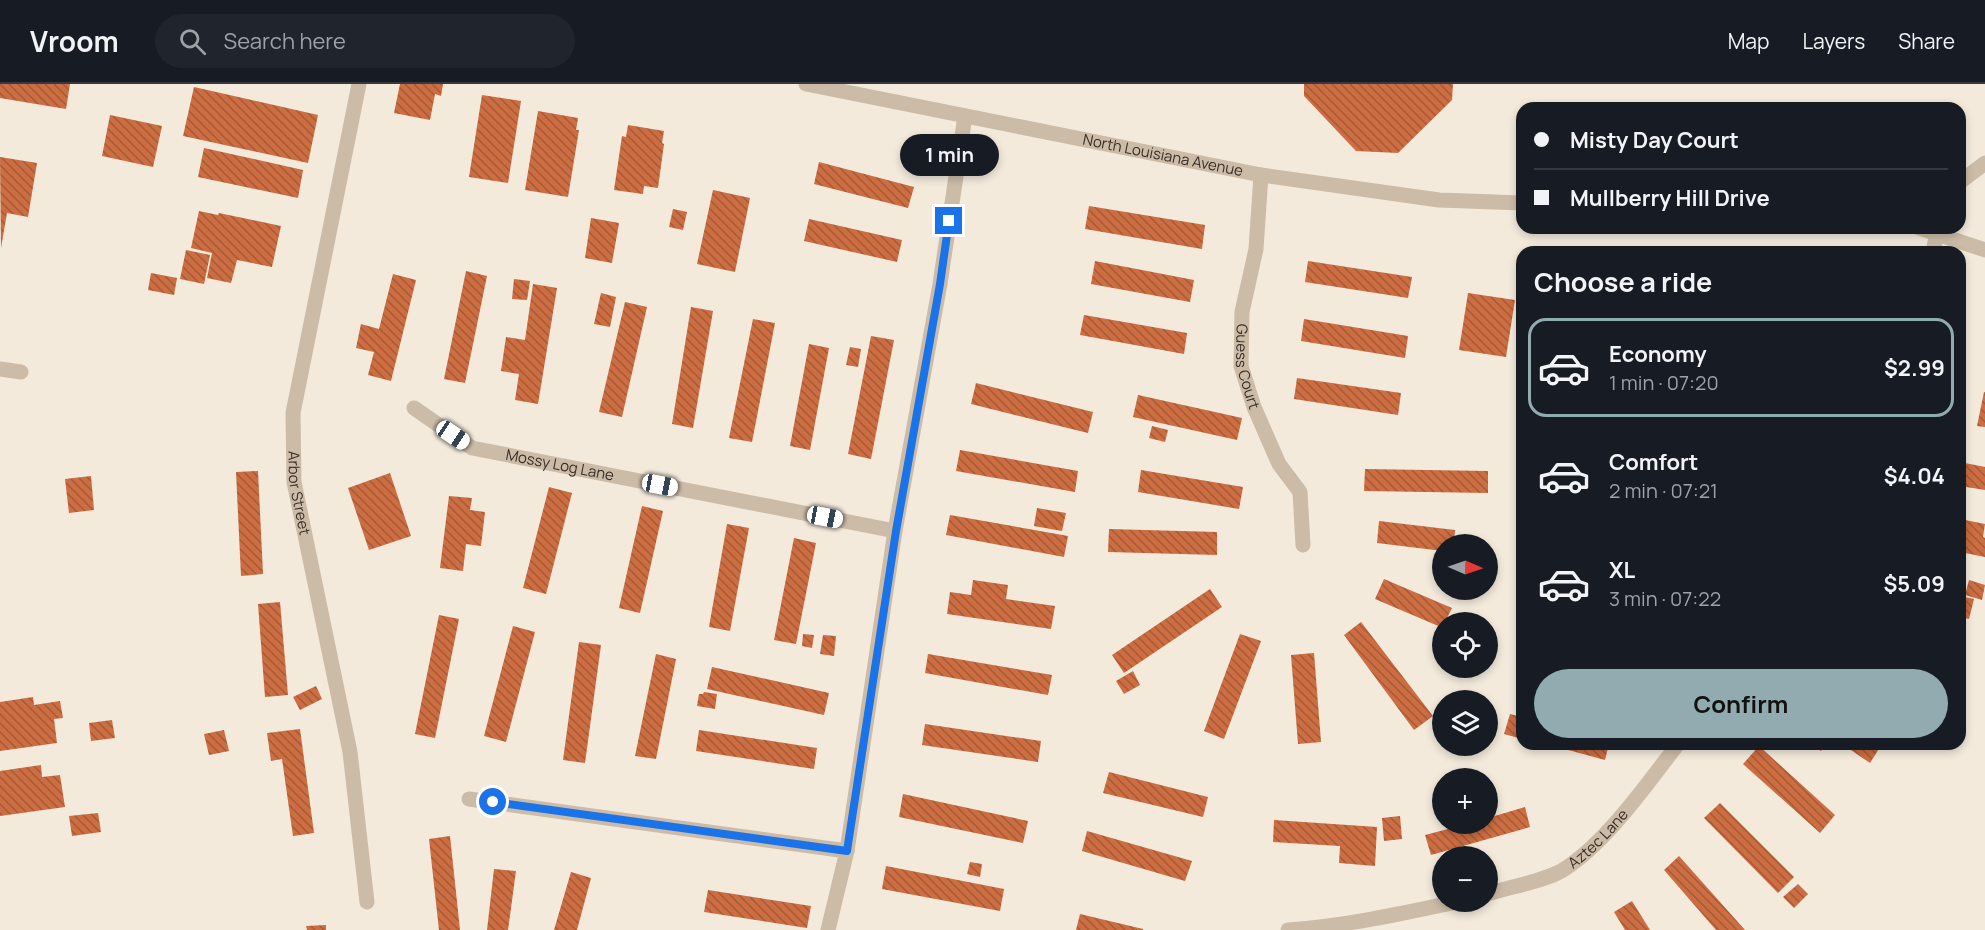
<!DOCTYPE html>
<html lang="en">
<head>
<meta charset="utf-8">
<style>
	body { margin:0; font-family:Manrope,sans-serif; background:#20242c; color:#f1f3f6; height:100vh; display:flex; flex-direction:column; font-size:22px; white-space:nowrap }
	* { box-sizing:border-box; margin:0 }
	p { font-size:20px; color:#9ea1a6 }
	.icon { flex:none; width:33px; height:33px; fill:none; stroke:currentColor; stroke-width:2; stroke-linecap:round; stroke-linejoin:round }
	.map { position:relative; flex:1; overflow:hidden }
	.details { position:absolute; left:1516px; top:162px; width:450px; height:504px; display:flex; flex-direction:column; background:#171b24; border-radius:18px; box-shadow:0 3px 9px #0003 }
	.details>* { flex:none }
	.banner { position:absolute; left:1516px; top:18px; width:450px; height:132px; border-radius:18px; box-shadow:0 3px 9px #0003; display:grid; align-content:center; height:132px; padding:0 18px; background:#171b24 }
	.needle { width:39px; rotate:92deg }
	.controls { position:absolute; left:1432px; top:450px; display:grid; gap:12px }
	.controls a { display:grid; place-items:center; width:66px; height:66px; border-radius:50%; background:#171b24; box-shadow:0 3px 9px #0003; font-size:30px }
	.end { position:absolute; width:27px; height:27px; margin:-14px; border:8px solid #1a73e8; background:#fff; box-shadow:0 0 0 3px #fff }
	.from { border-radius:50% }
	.bubble { position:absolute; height:42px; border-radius:21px; background:#171b24; box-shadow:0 3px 9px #0003; font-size:20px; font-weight:700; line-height:42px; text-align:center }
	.car { position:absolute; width:18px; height:36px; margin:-18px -9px; border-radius:8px; box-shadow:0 0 4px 2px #0007; background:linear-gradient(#fff 24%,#345 0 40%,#fff 0 76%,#345 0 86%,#fff 0) }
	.banner b { display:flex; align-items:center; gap:21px; height:57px; font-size:22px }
	.banner b+b { border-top:2px solid #363941 }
	.banner i { width:15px; height:15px; background:#f1f3f6 }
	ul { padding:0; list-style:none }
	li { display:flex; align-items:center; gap:18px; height:99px; margin:0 12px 9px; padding:0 6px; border:3px solid transparent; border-radius:18px }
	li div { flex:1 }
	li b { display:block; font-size:22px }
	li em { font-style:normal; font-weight:700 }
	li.on { border-color:#91abb1 }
	li>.icon { width:54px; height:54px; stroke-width:1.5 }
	h2 { padding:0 18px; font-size:27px; line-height:72px }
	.primary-button { display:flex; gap:12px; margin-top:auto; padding:12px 18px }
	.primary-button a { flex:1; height:69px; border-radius:36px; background:#91abb1; color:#111; font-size:24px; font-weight:700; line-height:69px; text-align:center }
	header { display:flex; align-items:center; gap:36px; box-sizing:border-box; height:84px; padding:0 30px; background:#171b24; border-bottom:2px solid #363941 }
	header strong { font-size:28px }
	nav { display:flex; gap:33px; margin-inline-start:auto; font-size:21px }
	.search { width:420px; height:54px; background:#20242c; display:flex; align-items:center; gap:15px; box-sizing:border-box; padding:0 21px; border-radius:33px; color:#9ea1a6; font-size:22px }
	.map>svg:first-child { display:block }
	.building { fill:url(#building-back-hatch) }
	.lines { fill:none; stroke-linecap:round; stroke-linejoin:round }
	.minor { stroke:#ccbba7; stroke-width:15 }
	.route { stroke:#1a73e8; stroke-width:8 }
	.labels { text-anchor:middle; stroke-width:6; stroke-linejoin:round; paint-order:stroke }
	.street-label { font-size:15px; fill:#382e28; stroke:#fbf4e9 }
</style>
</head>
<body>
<header>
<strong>Vroom</strong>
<div class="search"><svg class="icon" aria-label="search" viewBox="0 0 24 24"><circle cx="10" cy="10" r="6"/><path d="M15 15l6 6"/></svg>Search here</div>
<nav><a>Map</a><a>Layers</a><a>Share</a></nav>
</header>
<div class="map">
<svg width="1985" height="846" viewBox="0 0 1985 846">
	<defs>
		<pattern id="building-back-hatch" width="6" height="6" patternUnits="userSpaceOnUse" patternTransform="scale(1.5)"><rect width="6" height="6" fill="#cc6d42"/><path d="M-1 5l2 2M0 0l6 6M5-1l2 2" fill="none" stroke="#a75a37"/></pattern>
	</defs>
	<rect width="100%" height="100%" fill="#f3eadc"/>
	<g class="building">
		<path d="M0 0H70L66 25 0 14Z"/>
		<path d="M400 0H443L441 12 435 10 430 36 394 29Z"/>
		<path d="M1304 0H1453L1452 16 1398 69 1356 67 1304 12Z"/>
		<path d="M194 3 318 31 308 79 183 52Z"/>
		<path d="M482 11 521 17 508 99 469 93Z"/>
		<path d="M538 27 578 34 576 46H579L568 113 525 106Z"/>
		<path d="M110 31 162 42 153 83 102 72Z"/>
		<path d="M628 41 664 47 662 59 664 60 658 104 644 102 643 110 614 106 622 52 626 53Z"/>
		<path d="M204 64 303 86 298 114 198 93Z"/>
		<path d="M0 73 37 79 28 133 7 129 1 164Z"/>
		<path d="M819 78 914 103 908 124 814 100Z"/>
		<path d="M713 106 750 114 735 188 697 180Z"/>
		<path d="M1089 122 1205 141 1202 165 1085 145Z"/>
		<path d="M673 125 687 128 683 146 669 143Z"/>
		<path d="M199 127 218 131 219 129 281 142 272 183 237 176 231 199 207 194 212 169 191 164Z"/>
		<path d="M591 134 619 139 612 179 585 174Z"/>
		<path d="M809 135 902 156 897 178 804 157Z"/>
		<path d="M186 166 210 171 204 200 180 195Z"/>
		<path d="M1095 177 1194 196 1190 218 1091 200Z"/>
		<path d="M1308 177 1412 193 1408 214 1305 198Z"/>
		<path d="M466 187 487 192 465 299 444 295Z"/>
		<path d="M151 189 177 194 174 211 148 206Z"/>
		<path d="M393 190 416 196 391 297 368 291 374 268 356 264 361 240 379 245Z"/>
		<path d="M514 195 530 197 527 216 512 215Z"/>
		<path d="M533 200 557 204 538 320 515 316 519 290 501 287 506 253 525 256Z"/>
		<path d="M601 209 616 213 610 243 594 240Z"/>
		<path d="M1468 209 1515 216 1506 273 1459 266Z"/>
		<path d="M625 218 647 223 622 333 599 328Z"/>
		<path d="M691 223 713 227 693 344 672 340Z"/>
		<path d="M1084 231 1187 249 1184 270 1080 251Z"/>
		<path d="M753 235 775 239 752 358 729 354Z"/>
		<path d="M1304 235 1408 252 1405 274 1301 257Z"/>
		<path d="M871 252 894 256 871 375 848 370Z"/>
		<path d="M809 260 829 264 810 366 790 362Z"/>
		<path d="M850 263 861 265 858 283 846 281Z"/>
		<path d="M1297 294 1401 309 1398 331 1294 315Z"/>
		<path d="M976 299 1093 328 1088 349 971 320Z"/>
		<path d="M1984 308H1985V343L1977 342Z"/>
		<path d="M1138 311 1242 334 1237 356 1133 333Z"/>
		<path d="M1152 342 1168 346 1165 358 1149 354Z"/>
		<path d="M960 366 1078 387 1075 408 956 387Z"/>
		<path d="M1960 378 1985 383V406L1960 402Z"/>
		<path d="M1365 385 1488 387V409L1364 407Z"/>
		<path d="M1141 386 1243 403 1239 425 1138 408Z"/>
		<path d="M258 387 263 490 241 492 236 388Z"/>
		<path d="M390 389 411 452 369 466 348 404Z"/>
		<path d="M91 392 94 426 69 429 65 395Z"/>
		<path d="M549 403 572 409 546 510 523 504Z"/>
		<path d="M449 412 472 414 470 426 485 428 481 462 466 460 463 487 440 484Z"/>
		<path d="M642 422 663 427 640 529 619 524Z"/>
		<path d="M1037 424 1066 429 1062 447 1034 442Z"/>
		<path d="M950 431 1068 452 1064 473 946 451Z"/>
		<path d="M1960 435 1985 440 1983 453 1985 454V473L1960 468Z"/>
		<path d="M1379 437 1455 446 1454 460H1443V467L1377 459Z"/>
		<path d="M727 440 749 444 730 547 709 543Z"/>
		<path d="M1109 445 1217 448V471L1108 468Z"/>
		<path d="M794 454 816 459 796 560 774 556Z"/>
		<path d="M1384 495 1452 524 1445 538H1443V544L1375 515Z"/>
		<path d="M973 496 1008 501 1006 515 1055 522 1051 545 947 530 950 508 971 511Z"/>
		<path d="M1969 496 1985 501 1982 516 1965 511Z"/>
		<path d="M1210 505 1222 523 1124 589 1112 571Z"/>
		<path d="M1960 512 1974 515 1969 535 1960 533Z"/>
		<path d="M280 518 288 611 265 613 258 520Z"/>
		<path d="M439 531 459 535 435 654 415 650Z"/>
		<path d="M1361 538 1433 632 1414 646 1344 551Z"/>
		<path d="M513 542 535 548 506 658 484 652Z"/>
		<path d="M803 550 814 551 812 564 802 562Z"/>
		<path d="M1240 550 1261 557 1224 655 1204 647Z"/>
		<path d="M823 551 836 552 834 572 820 570Z"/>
		<path d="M579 558 601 561 585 679 563 676Z"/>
		<path d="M1314 569 1321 658 1298 660 1291 571Z"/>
		<path d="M656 570 676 575 656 675 635 672Z"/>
		<path d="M928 570 1052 591 1048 611 925 589Z"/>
		<path d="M712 583 829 609 824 631 707 605Z"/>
		<path d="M1133 587 1140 601 1124 610 1116 597Z"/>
		<path d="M316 602 322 615 300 626 293 613Z"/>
		<path d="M704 608 717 610 715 625 697 622 699 610H703Z"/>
		<path d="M33 613 34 621 60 617 63 634 54 635 57 659 0 667V618Z"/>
		<path d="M1510 630 1522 633V655L1504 650Z"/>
		<path d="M112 636 115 654 91 657 89 639Z"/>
		<path d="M925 640 1041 657 1038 678 922 661Z"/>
		<path d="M300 645 314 749 293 752 282 675 271 677 267 649Z"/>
		<path d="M224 646 229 667 209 671 204 650Z"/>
		<path d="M699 646 817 664 814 685 696 667Z"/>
		<path d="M1546 660H1609L1605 676Z"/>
		<path d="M1811 660H1826L1821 667Z"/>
		<path d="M1842 660H1882L1870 679Z"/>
		<path d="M1759 662 1835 731 1820 749 1743 680Z"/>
		<path d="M41 681 42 693 60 691 65 723 0 732V687Z"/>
		<path d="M1109 688 1208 713 1203 733 1103 709Z"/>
		<path d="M903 710 1028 737 1023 759 899 733Z"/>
		<path d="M1720 719 1794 793 1778 809 1704 734Z"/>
		<path d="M1525 723 1530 743 1431 771 1425 751 1467 740H1488V734Z"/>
		<path d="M98 729 101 748 72 752 69 732Z"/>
		<path d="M1400 732 1402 755 1384 757 1382 734Z"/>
		<path d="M1274 736 1377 743 1375 782 1339 779 1340 762 1273 758Z"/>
		<path d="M1087 747 1192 777 1185 797 1082 767Z"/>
		<path d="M450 752 460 846H439L429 755Z"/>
		<path d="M1679 772 1745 846H1716L1664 786Z"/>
		<path d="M970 778 982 780 980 793 967 790Z"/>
		<path d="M886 782 1004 805 1000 827 882 805Z"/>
		<path d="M494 785 516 787 508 846H487Z"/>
		<path d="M571 788 591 794 577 846H554Z"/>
		<path d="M1798 800 1808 810 1794 824 1783 813Z"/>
		<path d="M708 806 811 822 807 844 704 828Z"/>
		<path d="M1632 817 1650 846H1625L1614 828Z"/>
		<path d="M1080 830 1143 845V846H1076Z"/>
		<path d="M326 841V846H307L306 842Z"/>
	</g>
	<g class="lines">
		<g class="minor">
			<path id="s1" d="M359 0 293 329 294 398 350 668 367 818"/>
			<path id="s2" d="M806 0 1261 91 1439 116 1522 119"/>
			<path id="s3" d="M1261 91 1256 165 1242 228 1241 282 1254 323 1279 380 1300 408 1303 461"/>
			<path d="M1960 98 1985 79"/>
			<path d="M1919 144 1985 166"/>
			<path d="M1933 168 1938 144"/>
			<path d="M0 285 21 288"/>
			<path id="s4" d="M414 324 472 364 895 447"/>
			<path d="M469 715 847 767"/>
			<path id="s5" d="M1488 810C1509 803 1545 797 1563 786 1607 758 1646 701 1678 660"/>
			<path d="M828 846 847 767 895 447 940 200 965 32"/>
			<path d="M1288 846C1345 842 1400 830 1456 818"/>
		</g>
	</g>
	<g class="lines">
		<path class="route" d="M493 718 847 767 896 447 940 200 949 137"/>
	</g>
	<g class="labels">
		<g class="street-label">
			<text dy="5" stroke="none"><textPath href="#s2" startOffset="364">North Louisiana Avenue</textPath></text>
			<text dy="5" stroke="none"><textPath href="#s3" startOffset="194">Guess Court</textPath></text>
			<text dy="5" stroke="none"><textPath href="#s4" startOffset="160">Mossy Log Lane</textPath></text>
			<text dy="5" stroke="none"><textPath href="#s1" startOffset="416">Arbor Street</textPath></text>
			<text dy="5" stroke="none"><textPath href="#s5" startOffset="126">Aztec Lane</textPath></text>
		</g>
	</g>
</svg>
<div class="controls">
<a><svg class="needle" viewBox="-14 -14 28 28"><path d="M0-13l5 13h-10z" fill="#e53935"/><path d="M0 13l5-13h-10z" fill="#9ea1a6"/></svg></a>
<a><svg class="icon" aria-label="locate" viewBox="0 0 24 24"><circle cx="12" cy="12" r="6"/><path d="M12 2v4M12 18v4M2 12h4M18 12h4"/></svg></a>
<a><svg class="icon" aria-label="layers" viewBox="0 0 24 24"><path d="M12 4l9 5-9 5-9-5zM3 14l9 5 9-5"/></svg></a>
<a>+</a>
<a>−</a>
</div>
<i class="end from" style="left:493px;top:718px"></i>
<i class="end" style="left:949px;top:137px"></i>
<div class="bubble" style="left:900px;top:50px;width:99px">1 min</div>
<i class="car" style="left:453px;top:351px;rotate:124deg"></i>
<i class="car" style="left:660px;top:401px;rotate:101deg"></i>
<i class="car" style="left:825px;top:433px;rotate:101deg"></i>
<div class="banner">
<b><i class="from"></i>Misty Day Court</b>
<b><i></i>Mullberry Hill Drive</b>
</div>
<section class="details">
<h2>Choose a ride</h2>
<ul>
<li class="on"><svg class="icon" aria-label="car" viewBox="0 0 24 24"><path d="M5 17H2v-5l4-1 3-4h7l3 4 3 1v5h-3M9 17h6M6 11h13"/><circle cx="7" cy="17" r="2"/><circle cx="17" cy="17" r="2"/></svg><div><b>Economy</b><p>1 min · 07:20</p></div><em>$2.99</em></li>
<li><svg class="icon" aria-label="car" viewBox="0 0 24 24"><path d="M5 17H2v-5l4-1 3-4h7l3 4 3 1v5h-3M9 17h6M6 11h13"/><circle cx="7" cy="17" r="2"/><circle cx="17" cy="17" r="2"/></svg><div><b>Comfort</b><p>2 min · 07:21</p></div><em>$4.04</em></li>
<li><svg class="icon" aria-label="car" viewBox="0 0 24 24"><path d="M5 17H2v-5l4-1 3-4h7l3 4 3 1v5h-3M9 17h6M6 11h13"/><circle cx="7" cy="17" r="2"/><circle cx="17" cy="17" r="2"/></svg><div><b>XL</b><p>3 min · 07:22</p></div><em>$5.09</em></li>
</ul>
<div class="primary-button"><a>Confirm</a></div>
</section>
</div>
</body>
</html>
